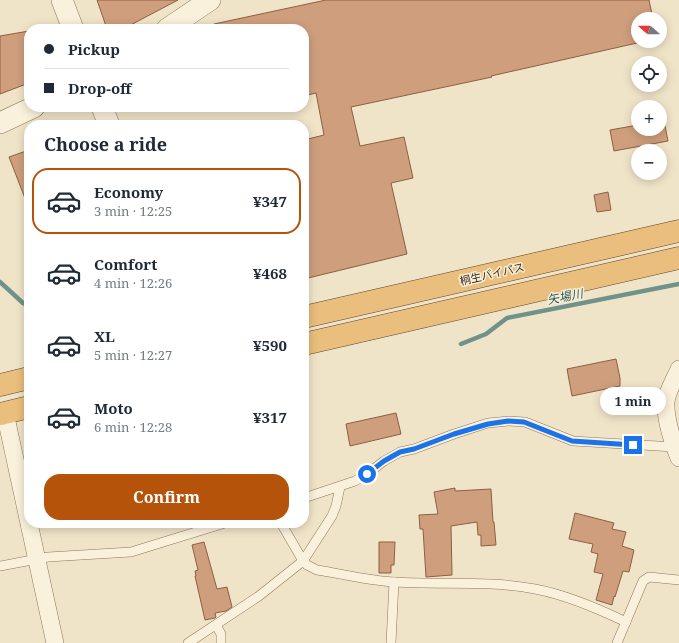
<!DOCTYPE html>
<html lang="en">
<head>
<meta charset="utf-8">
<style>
	body { margin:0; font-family:"Noto Serif","Noto Sans JP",serif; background:#f6f6f7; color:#1f2937; height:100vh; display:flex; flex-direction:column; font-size:15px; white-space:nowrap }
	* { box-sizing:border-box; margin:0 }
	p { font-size:13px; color:#747a83 }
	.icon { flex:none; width:22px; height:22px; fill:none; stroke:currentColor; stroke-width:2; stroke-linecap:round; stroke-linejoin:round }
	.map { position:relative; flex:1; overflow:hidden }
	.sheet { position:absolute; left:24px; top:120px; width:285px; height:408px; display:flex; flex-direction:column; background:#fff; border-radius:16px; box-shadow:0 2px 10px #0003 }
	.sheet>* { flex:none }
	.hud { position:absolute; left:24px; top:24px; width:285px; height:88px; border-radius:16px; box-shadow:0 2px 10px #0003; display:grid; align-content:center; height:88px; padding:0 20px; background:#fff }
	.needle { width:26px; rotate:290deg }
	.fabs { position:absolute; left:631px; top:12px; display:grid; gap:8px }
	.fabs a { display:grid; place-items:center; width:36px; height:36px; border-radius:50%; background:#fff; box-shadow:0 2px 10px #0003; font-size:20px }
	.end { position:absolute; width:18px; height:18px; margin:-9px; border:5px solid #1a73e8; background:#fff; box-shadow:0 0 0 2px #fff }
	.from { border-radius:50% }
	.bubble { position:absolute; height:28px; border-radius:14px; background:#fff; box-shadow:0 2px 10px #0003; font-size:13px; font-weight:700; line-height:28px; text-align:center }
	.hud b { display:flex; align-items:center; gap:14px; height:38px; font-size:15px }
	.hud b+b { border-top:1px solid #e0e1e3 }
	.hud i { width:10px; height:10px; background:#1f2937 }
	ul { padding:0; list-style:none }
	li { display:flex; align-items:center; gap:12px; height:66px; margin:0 8px 6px; padding:0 12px; border:2px solid transparent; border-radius:16px }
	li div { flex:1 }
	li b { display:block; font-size:15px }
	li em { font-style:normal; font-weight:700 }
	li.selected { border-color:#b45309 }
	li>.icon { width:36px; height:36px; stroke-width:1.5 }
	h2 { padding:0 20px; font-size:18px; line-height:48px }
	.cta { display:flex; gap:8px; margin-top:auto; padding:8px 20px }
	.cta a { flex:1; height:46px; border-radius:16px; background:#b45309; color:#fff; font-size:16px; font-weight:700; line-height:46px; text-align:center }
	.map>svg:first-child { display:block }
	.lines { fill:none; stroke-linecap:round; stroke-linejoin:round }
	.stream { stroke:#6f938a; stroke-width:4.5 }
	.building { fill:#cf9f7d; stroke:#8d5f41 }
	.service-casing { stroke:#8d765c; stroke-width:10 }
	.minor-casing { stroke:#8d765c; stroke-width:18 }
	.tertiary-casing { stroke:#8d765c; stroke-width:22 }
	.trunk-casing { stroke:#5b4430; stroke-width:23 }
	.service { stroke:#faf1dc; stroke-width:9 }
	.minor { stroke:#faf1dc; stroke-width:17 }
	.tertiary { stroke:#faf1dc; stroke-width:21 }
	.trunk { stroke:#eabe7c; stroke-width:22 }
	.route { stroke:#1a73e8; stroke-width:5 }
	.labels { text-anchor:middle; stroke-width:3; stroke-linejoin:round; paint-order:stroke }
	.street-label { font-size:11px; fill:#3d2e20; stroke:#f7eed8 }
	.water-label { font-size:12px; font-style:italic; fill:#2f5d5a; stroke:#f7eed8 }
</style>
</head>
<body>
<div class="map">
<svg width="679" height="643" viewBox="0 0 679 643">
	<rect width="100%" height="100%" fill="#f0e4c8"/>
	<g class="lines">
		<g class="stream">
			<path d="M0 282 23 303 29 306"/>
			<path d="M461 344 486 334 507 318 679 284"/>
		</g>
	</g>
	<g class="building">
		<path d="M97 0H178L123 29H107Z"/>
		<path d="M326 0H649L653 19H638V41H646L491 76 492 77 351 107 360 146 404 137 413 178 391 183 407 254 304 279V140L324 135 316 93 304 96V29H215L214 24Z"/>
		<path d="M29 31V83L0 94V36Z"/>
		<path d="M660 121H664L668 141 614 151 610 130 638 125V129H660Z"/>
		<path d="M29 150V206H28L9 157Z"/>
		<path d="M608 192 611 210 597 212 594 195Z"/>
		<path d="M616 359 620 378V386L572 396 567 369Z"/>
		<path d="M396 413 401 434 350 446 346 424Z"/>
		<path d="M455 488V491L491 489 493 522H494L496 545 481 546V535H478L477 522 451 526 452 575 426 577 423 529H420L419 515 438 514 434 492Z"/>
		<path d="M575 513 614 523 612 529 626 532 622 546 634 550 629 572 623 571 615 597 614 596 612 605 596 600 603 574 594 572 598 554 591 552 593 544 569 539Z"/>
		<path d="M204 542 217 589 227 587 232 607 226 611 215 613 216 617 215 618 205 620 195 576H196L195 571 198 570 192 545Z"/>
		<path d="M379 542H395L394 565H391V573H379Z"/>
	</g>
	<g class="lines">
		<g class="service-casing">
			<g id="service">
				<path d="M304 498 355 481 367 474 384 461 400 452 414 449 454 434 488 423 509 421 525 422 573 441 675 447"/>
				<path d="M281 523 303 561 307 565 317 570C343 574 369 581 395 582 442 585 489 580 535 589 567 595 597 608 626 622"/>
				<path d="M0 566 48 557 131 552 225 523"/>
				<path d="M216 625 221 634V643"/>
				<path d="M188 643 259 596 303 561 332 516 336 506 340 487"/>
				<path d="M391 643 394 582"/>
				<path d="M617 643 643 581 649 577 679 580"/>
			</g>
		</g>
		<g class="minor-casing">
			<g id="minor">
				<path d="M679 369C675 379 667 391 666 402 665 418 673 443 679 458"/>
				<path d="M5 413 55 643"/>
			</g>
		</g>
		<g class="tertiary-casing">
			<g id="tertiary">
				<path d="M62 0 73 29"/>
				<path d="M167 29 210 0"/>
				<path d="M102 107 109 125"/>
				<path d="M0 123 34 107"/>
			</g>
		</g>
		<g class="trunk-casing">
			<g id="trunk">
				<path d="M304 317 679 231"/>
				<path d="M304 344 679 258"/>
				<path d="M0 385 29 378"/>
				<path d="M0 414 29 407"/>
			</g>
		</g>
		<use href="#service" class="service"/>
		<use href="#minor" class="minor"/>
		<use href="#tertiary" class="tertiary"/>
		<use href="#trunk" class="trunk"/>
	</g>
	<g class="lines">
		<path class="route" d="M367 474 384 461 400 452 414 449 454 434 488 424 508 421 524 422 572 441 633 445"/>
	</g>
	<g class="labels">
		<g class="street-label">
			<text transform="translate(492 274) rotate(-13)" y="4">桐生バイパス</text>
		</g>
		<g class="water-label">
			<text transform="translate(565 297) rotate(-11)" y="4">矢場川</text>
		</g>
	</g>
</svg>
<div class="fabs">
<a><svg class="needle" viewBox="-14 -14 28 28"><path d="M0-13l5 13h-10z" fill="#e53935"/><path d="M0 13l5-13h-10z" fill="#747a83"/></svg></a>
<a><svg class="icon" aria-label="locate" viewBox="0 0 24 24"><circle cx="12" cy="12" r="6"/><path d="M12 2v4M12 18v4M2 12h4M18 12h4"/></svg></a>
<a>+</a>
<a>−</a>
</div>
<i class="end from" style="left:367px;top:474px"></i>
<i class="end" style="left:633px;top:445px"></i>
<div class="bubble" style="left:600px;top:387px;width:66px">1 min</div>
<div class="hud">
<b><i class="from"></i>Pickup</b>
<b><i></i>Drop-off</b>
</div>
<section class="sheet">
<h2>Choose a ride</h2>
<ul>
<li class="selected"><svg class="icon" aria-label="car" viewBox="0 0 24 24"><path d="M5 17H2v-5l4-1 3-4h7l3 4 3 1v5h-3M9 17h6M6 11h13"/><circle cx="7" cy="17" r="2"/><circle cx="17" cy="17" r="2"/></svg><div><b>Economy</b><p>3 min · 12:25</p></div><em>¥347</em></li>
<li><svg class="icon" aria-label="car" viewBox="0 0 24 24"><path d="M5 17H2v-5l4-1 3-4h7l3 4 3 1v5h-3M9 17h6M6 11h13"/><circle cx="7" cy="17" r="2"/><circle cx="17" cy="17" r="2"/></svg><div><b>Comfort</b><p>4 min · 12:26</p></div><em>¥468</em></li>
<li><svg class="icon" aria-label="car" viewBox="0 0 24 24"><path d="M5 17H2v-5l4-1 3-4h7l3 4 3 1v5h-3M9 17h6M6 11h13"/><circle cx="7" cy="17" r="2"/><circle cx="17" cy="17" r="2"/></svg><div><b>XL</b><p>5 min · 12:27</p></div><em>¥590</em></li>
<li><svg class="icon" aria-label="car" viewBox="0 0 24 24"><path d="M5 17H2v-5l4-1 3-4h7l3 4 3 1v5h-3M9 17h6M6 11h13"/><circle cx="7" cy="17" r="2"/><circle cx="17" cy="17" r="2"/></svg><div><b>Moto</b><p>6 min · 12:28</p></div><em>¥317</em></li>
</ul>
<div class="cta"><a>Confirm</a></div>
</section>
</div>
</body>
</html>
